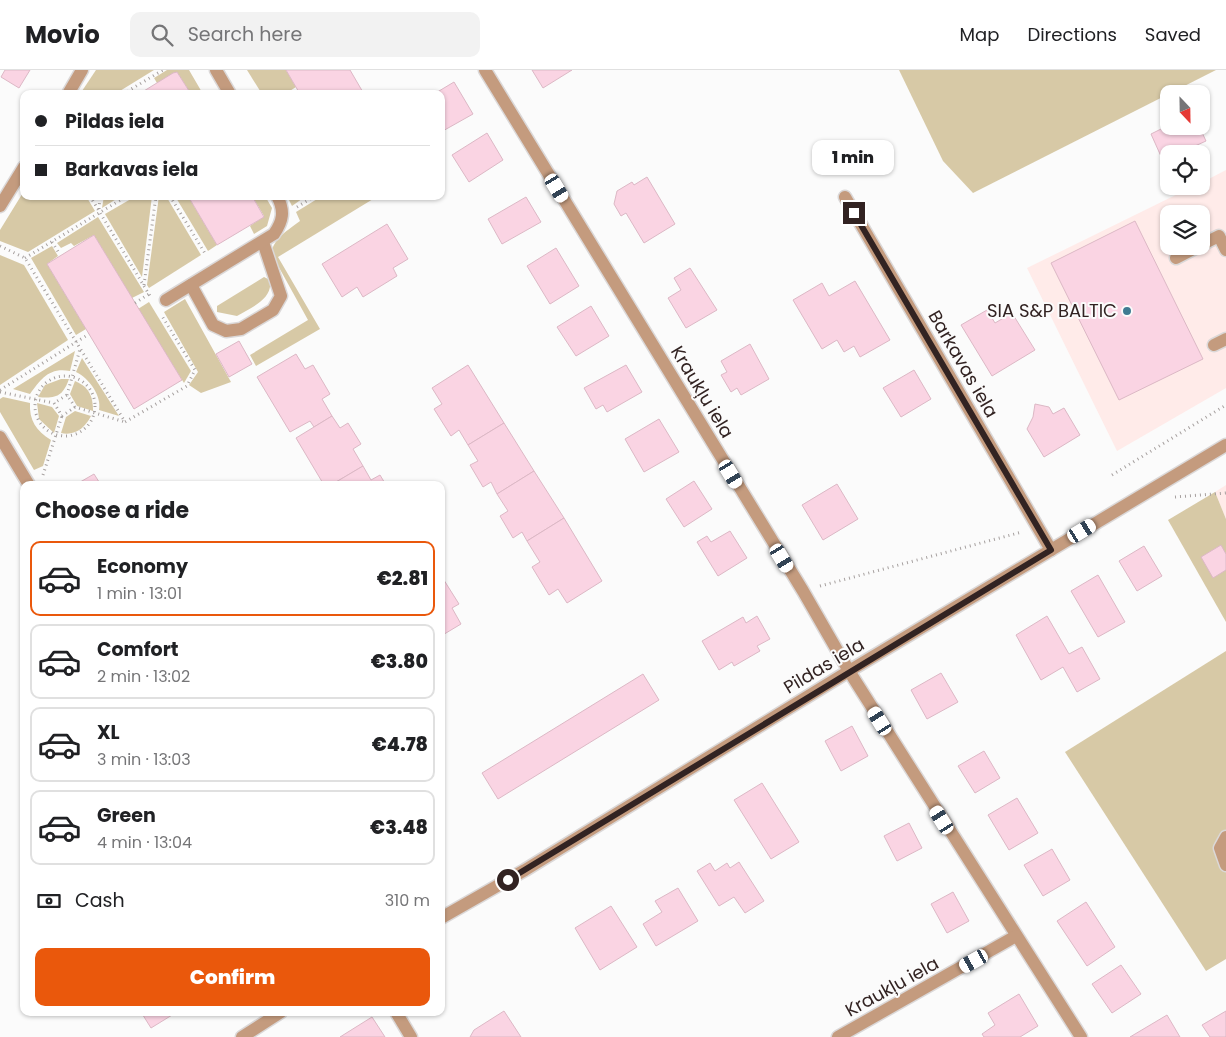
<!DOCTYPE html>
<html lang="en">
<head>
<meta charset="utf-8">
<style>
	body { margin:0; font-family:Poppins,sans-serif; background:#f2f2f2; color:#202124; height:100vh; display:flex; flex-direction:column; font-size:19px; white-space:nowrap }
	* { box-sizing:border-box; margin:0 }
	p { font-size:16px; color:#757577 }
	.icon { flex:none; width:28px; height:28px; fill:none; stroke:currentColor; stroke-width:2; stroke-linecap:round; stroke-linejoin:round }
	.map { position:relative; flex:1; overflow:hidden }
	.side { position:absolute; left:20px; top:411px; width:425px; height:535px; display:flex; flex-direction:column; background:#fff; border-radius:10px; box-shadow:0 1px 4px #0004 }
	.side>* { flex:none }
	.guide { position:absolute; left:20px; top:20px; width:425px; height:110px; border-radius:10px; box-shadow:0 1px 4px #0004; display:grid; align-content:center; height:110px; padding:0 15px; background:#fff }
	.needle { width:32px; rotate:158deg }
	.fabs { position:absolute; left:1160px; top:15px; display:grid; gap:10px }
	.fabs a { display:grid; place-items:center; width:50px; height:50px; border-radius:10px; background:#fff; box-shadow:0 1px 4px #0004; font-size:25px }
	.end { position:absolute; width:22px; height:22px; margin:-11px; border:6px solid #322322; background:#fff; box-shadow:0 0 0 2px #fff }
	.from { border-radius:50% }
	.bubble { position:absolute; height:35px; border-radius:10px; background:#fff; box-shadow:0 1px 4px #0004; font-size:16px; font-weight:800; line-height:35px; text-align:center }
	.car { position:absolute; width:15px; height:30px; margin:-15px -8px; border-radius:6px; box-shadow:0 0 4px 1px #0007; background:linear-gradient(#fff 24%,#345 0 40%,#fff 0 76%,#345 0 86%,#fff 0) }
	.guide b { display:flex; align-items:center; gap:18px; height:48px; font-size:19px }
	.guide b+b { border-top:1px solid #e0e0e0 }
	.guide i { width:12px; height:12px; background:#202124 }
	ul { padding:0; list-style:none }
	li { display:flex; align-items:center; gap:15px; height:75px; margin:0 10px 8px; padding:0 5px; border:2px solid #e0e0e0; border-radius:10px }
	li div { flex:1 }
	li b { display:block; font-size:19px }
	li em { font-style:normal; font-weight:800 }
	li.active { border-color:#ea580c }
	li>.icon { width:45px; height:45px; stroke-width:1.5 }
	h2 { padding:0 15px; font-size:22px; line-height:60px }
	.pay { display:flex; align-items:center; gap:12px; height:55px; padding:0 15px; font-size:19px }
	.pay p { margin-inline-start:auto }
	.primary-button { display:flex; gap:10px; margin-top:auto; padding:10px 15px }
	.primary-button a { flex:1; height:58px; border-radius:10px; background:#ea580c; color:#fff; font-size:20px; font-weight:800; line-height:58px; text-align:center }
	header { display:flex; align-items:center; gap:30px; box-sizing:border-box; height:70px; padding:0 25px; background:#fff; border-bottom:1px solid #e0e0e0 }
	header strong { font-size:24px }
	nav { display:flex; gap:28px; margin-inline-start:auto; font-size:18px }
	.search { width:350px; height:45px; background:#f2f2f2; display:flex; align-items:center; gap:12px; box-sizing:border-box; padding:0 18px; border-radius:10px; color:#757577; font-size:19px }
	.map>svg:first-child { display:block }
	.built { fill:#ffebe9; fill-rule:evenodd }
	.green { fill:#d7c9a6 }
	.building { fill:#fad4e3; stroke:#dcb8c5 }
	.lines { fill:none; stroke-linecap:round; stroke-linejoin:round }
	.minor-casing { stroke:#dbd8d8; stroke-width:15 }
	.path { stroke:#a6a09f; stroke-width:3; stroke-dasharray:1 4; stroke-linecap:butt }
	.minor { stroke:#c49b7e; stroke-width:12 }
	.route { stroke:#322322; stroke-width:6 }
	.poi-dot { fill:#3f7b92; stroke:#fbfbfb; stroke-width:2 }
	.labels { text-anchor:middle; stroke-width:4; stroke-linejoin:round; paint-order:stroke }
	.poi-label { font-size:18px; fill:#322322; stroke:#fbfbfb; text-anchor:end }
	.street-label { font-size:18px; fill:#322322; stroke:#fbfbfb }
</style>
</head>
<body>
<header>
<strong>Movio</strong>
<div class="search"><svg class="icon" aria-label="search" viewBox="0 0 24 24"><circle cx="10" cy="10" r="6"/><path d="M15 15l6 6"/></svg>Search here</div>
<nav><a>Map</a><a>Directions</a><a>Saved</a></nav>
</header>
<div class="map">
<svg width="1226" height="967" viewBox="0 0 1226 967">
	<rect width="100%" height="100%" fill="#fbfbfb"/>
	<g class="built">
		<path d="M1226 100V318L1117 381 1027 198 1194 116H1201V113ZM1169 144H1201V176H1169Z"/>
		<path d="M1226 415V449L1215 422Z"/>
	</g>
	<g class="green">
		<path d="M96 0H154L115 24H80Z"/>
		<path d="M167 0H189L203 24H191L177 2 157 13 154 8Z"/>
		<path d="M247 0H286L296 17 285 24H262Z"/>
		<path d="M899 0H1216L973 123 943 91Z"/>
		<path d="M24 121V126H86L95 141 28 182 0 171V160Z"/>
		<path d="M104 126H121L102 138Z"/>
		<path d="M136 126H152L142 207 105 144Z"/>
		<path d="M159 126H166L201 185 149 218 147 215Z"/>
		<path d="M175 126H188L217 175 208 181Z"/>
		<path d="M252 126H265L272 138 267 156 254 164 250 156 264 146Z"/>
		<path d="M287 126H306L292 136Z"/>
		<path d="M322 126H378L278 187 320 259 256 296 250 285 308 250 271 183C275 167 287 161 300 151L296 142Z"/>
		<path d="M98 147 144 222 132 228 94 165 74 176 71 173 61 178 57 173Z"/>
		<path d="M52 176 58 186 47 194 86 259 76 265 31 188Z"/>
		<path d="M0 185 24 195 68 270 0 315Z"/>
		<path d="M264 207 270 210C273 230 251 237 237 246L217 242V236Z"/>
		<path d="M185 229 231 312 201 323 189 315 198 302 164 242Z"/>
		<path d="M149 232 191 301 184 313 138 239Z"/>
		<path d="M75 281 70 301C49 297 41 309 30 324L13 319Z"/>
		<path d="M82 288 119 346 99 340C102 326 89 308 76 302Z"/>
		<path d="M61 309H69C63 326 56 329 38 327L45 315Z"/>
		<path d="M75 311C89 317 93 326 93 341L77 336 70 324Z"/>
		<path d="M3 327 30 333C29 350 36 361 51 370L43 396 34 400 0 342V329Z"/>
		<path d="M37 333 52 337 59 346 54 363 39 349Z"/>
		<path d="M75 341 91 346C85 358 75 366 61 363L66 347Z"/>
		<path d="M1215 422 1226 449V552L1168 450Z"/>
		<path d="M1226 581V889L1206 901 1065 682Z"/>
	</g>
	<g class="building">
		<path d="M5 0H30L19 18 1 7Z"/>
		<path d="M286 0H350L364 24H300Z"/>
		<path d="M532 0H572L543 18Z"/>
		<path d="M177 2 191 24H139L173 3Z"/>
		<path d="M454 12 473 44 441 62V24H434Z"/>
		<path d="M1169 43V56H1199L1206 71 1195 76 1198 83 1169 84V91L1164 93 1151 64 1167 56 1162 46Z"/>
		<path d="M487 63 503 90 469 112 452 85Z"/>
		<path d="M647 107 675 154 644 173 626 143 621 146 614 134 617 121 632 112 634 115Z"/>
		<path d="M188 126H252L264 147 217 175Z"/>
		<path d="M526 127 541 152 502 174 488 149Z"/>
		<path d="M1135 151 1203 289 1119 330 1051 193Z"/>
		<path d="M387 154 408 189 393 198 397 206 363 227 357 217 342 227 322 194Z"/>
		<path d="M94 165 182 310 134 339 47 194Z"/>
		<path d="M556 178 579 216 550 234 527 196Z"/>
		<path d="M690 198 717 240 686 258 668 228 681 220 674 208Z"/>
		<path d="M855 211 890 270 860 287 854 276 844 282 837 270 822 279 793 230 822 213 829 226Z"/>
		<path d="M591 236 609 266 576 286 557 257Z"/>
		<path d="M987 240 995 253 1012 243 1035 280 992 306 961 255Z"/>
		<path d="M239 271 252 294 229 307 216 284Z"/>
		<path d="M750 274 769 309 741 325 737 318 731 322 721 305 727 302 721 291Z"/>
		<path d="M296 284 305 299 313 295 330 324 322 329 332 346 314 357 310 351 290 362 257 307Z"/>
		<path d="M468 295 504 353 468 375 459 360 451 366 434 339 442 334 432 318Z"/>
		<path d="M626 295 642 322 607 342 603 335 596 339 584 318Z"/>
		<path d="M914 300 931 329 901 347 883 318Z"/>
		<path d="M1035 334 1049 337 1053 344 1064 338 1080 365 1044 387 1027 359 1033 347Z"/>
		<path d="M332 346 340 358 348 353 361 374 353 379 363 396 331 415H324L296 368Z"/>
		<path d="M659 349 679 382 644 402 625 369Z"/>
		<path d="M504 353 534 401 497 424 491 412 483 417 470 395 478 391 468 375Z"/>
		<path d="M363 396 371 410 380 405 386 415H331Z"/>
		<path d="M534 401 564 448 527 471 522 462 513 468 500 446 508 441 497 424Z"/>
		<path d="M94 404 101 415H75Z"/>
		<path d="M694 411 712 439 684 457 666 429Z"/>
		<path d="M837 414 858 449 823 470 802 435Z"/>
		<path d="M564 448 602 511 567 533 558 519 549 525 532 497 540 492 527 471Z"/>
		<path d="M730 461 747 488 718 506 697 472 707 466 711 472Z"/>
		<path d="M1221 475 1226 484V500L1213 508 1201 487Z"/>
		<path d="M1144 476 1162 506 1137 521 1119 491Z"/>
		<path d="M1098 505 1125 552 1098 567 1071 521Z"/>
		<path d="M442 507 459 534 452 538 461 554 441 566Z"/>
		<path d="M757 546 770 569 757 576 760 581 734 596 732 592 719 600 702 571 743 547 746 553Z"/>
		<path d="M1047 546 1069 584 1082 577 1100 609 1077 622 1063 597 1041 610 1016 565Z"/>
		<path d="M941 603 958 632 927 649 911 620Z"/>
		<path d="M643 604 659 630 498 729 482 703Z"/>
		<path d="M852 656 868 686 841 701 825 671Z"/>
		<path d="M984 681 1000 708 975 723 958 696Z"/>
		<path d="M762 713 799 772 771 789 734 730Z"/>
		<path d="M1017 728 1038 763 1009 780 988 745Z"/>
		<path d="M909 753 922 778 897 791 884 766Z"/>
		<path d="M1052 779 1070 810 1043 826 1024 795Z"/>
		<path d="M739 792 764 831 745 843 734 827 719 836 697 801 710 793 715 801 727 793 730 798Z"/>
		<path d="M678 818 698 851 656 876 643 854 662 842 655 831Z"/>
		<path d="M953 822 969 851 947 863 931 834Z"/>
		<path d="M1086 832 1115 877 1087 896 1057 851Z"/>
		<path d="M611 836 637 877 600 900 575 858Z"/>
		<path d="M1121 895 1141 924 1112 943 1092 914Z"/>
		<path d="M1019 924 1038 956 1020 967H984L982 964 995 955 988 943Z"/>
		<path d="M504 941 521 967H470L474 960Z"/>
		<path d="M1226 941V967H1210L1202 955Z"/>
		<path d="M141 942H177L151 958Z"/>
		<path d="M1167 945 1180 967H1130Z"/>
		<path d="M372 947 385 967H340Z"/>
	</g>
	<g class="lines">
		<g class="minor-casing">
			<g id="minor">
				<path d="M216 0 230 24"/>
				<path d="M485 0 803 521 849 601 1081 967"/>
				<path d="M68 24 82 0"/>
				<path d="M845 127 1051 480"/>
				<path d="M0 136 24 97"/>
				<path d="M1201 175 1219 166 1226 180"/>
				<path d="M1176 188 1199 176"/>
				<path d="M191 215 213 255 226 261 241 259 273 240 281 226 263 172"/>
				<path d="M166 230 274 164C283 151 285 141 277 126"/>
				<path d="M1214 275 1226 269"/>
				<path d="M0 367 29 415"/>
				<path d="M1226 767 1220 778 1226 795"/>
				<path d="M441 848 525 800 849 601 1226 375"/>
				<path d="M396 942 411 967"/>
				<path d="M242 967 281 942"/>
				<path d="M838 967 1016 866"/>
			</g>
		</g>
		<g class="path">
			<path d="M123 24 163 0"/>
			<path d="M297 24 299 22"/>
			<path d="M90 126 150 226"/>
			<path d="M170 126 206 185"/>
			<path d="M297 137 315 126"/>
			<path d="M99 139 100 126"/>
			<path d="M52 172 59 183"/>
			<path d="M0 176 25 188 125 352 187 316 195 300 162 246"/>
			<path d="M25 188 127 126"/>
			<path d="M144 215 156 126"/>
			<path d="M135 233 149 224"/>
			<circle cx="65" cy="336" r="30"/>
			<path d="M0 320 89 264"/>
			<path d="M0 322 54 333"/>
			<path d="M67 325 80 279"/>
			<path d="M75 337 62 346 54 333 67 325 75 337 125 352"/>
			<path d="M43 405 62 346"/>
			<path d="M1112 405 1226 335"/>
			<path d="M1175 427 1226 423"/>
			<path d="M820 516 1022 462"/>
		</g>
		<use href="#minor" class="minor"/>
	</g>
	<g class="lines">
		<path class="route" d="M508 810 1051 480 854 143"/>
	</g>
	<circle class="poi-dot" cx="1127" cy="241" r="5"/>
	<g class="labels">
		<g class="poi-label">
			<text x="1117" y="247">SIA S&amp;P BALTIC</text>
		</g>
		<g class="street-label">
			<text transform="translate(963 294) rotate(60)" y="6">Barkavas iela</text>
			<text transform="translate(702 322) rotate(59)" y="6">Kraukļu iela</text>
			<text transform="translate(824 596) rotate(-31)" y="6">Pildas iela</text>
			<text transform="translate(892 917) rotate(-29)" y="6">Kraukļu iela</text>
		</g>
	</g>
</svg>
<div class="fabs">
<a><svg class="needle" viewBox="-14 -14 28 28"><path d="M0-13l5 13h-10z" fill="#e53935"/><path d="M0 13l5-13h-10z" fill="#757577"/></svg></a>
<a><svg class="icon" aria-label="locate" viewBox="0 0 24 24"><circle cx="12" cy="12" r="6"/><path d="M12 2v4M12 18v4M2 12h4M18 12h4"/></svg></a>
<a><svg class="icon" aria-label="layers" viewBox="0 0 24 24"><path d="M12 4l9 5-9 5-9-5zM3 14l9 5 9-5"/></svg></a>
</div>
<i class="end from" style="left:508px;top:810px"></i>
<i class="end" style="left:854px;top:143px"></i>
<div class="bubble" style="left:812px;top:70px;width:82px">1 min</div>
<i class="car" style="left:557px;top:118px;rotate:149deg"></i>
<i class="car" style="left:731px;top:404px;rotate:149deg"></i>
<i class="car" style="left:1082px;top:461px;rotate:59deg"></i>
<i class="car" style="left:782px;top:488px;rotate:149deg"></i>
<i class="car" style="left:880px;top:651px;rotate:328deg"></i>
<i class="car" style="left:942px;top:750px;rotate:328deg"></i>
<i class="car" style="left:974px;top:891px;rotate:241deg"></i>
<div class="guide">
<b><i class="from"></i>Pildas iela</b>
<b><i></i>Barkavas iela</b>
</div>
<section class="side">
<h2>Choose a ride</h2>
<ul>
<li class="active"><svg class="icon" aria-label="car" viewBox="0 0 24 24"><path d="M5 17H2v-5l4-1 3-4h7l3 4 3 1v5h-3M9 17h6M6 11h13"/><circle cx="7" cy="17" r="2"/><circle cx="17" cy="17" r="2"/></svg><div><b>Economy</b><p>1 min · 13:01</p></div><em>€2.81</em></li>
<li><svg class="icon" aria-label="car" viewBox="0 0 24 24"><path d="M5 17H2v-5l4-1 3-4h7l3 4 3 1v5h-3M9 17h6M6 11h13"/><circle cx="7" cy="17" r="2"/><circle cx="17" cy="17" r="2"/></svg><div><b>Comfort</b><p>2 min · 13:02</p></div><em>€3.80</em></li>
<li><svg class="icon" aria-label="car" viewBox="0 0 24 24"><path d="M5 17H2v-5l4-1 3-4h7l3 4 3 1v5h-3M9 17h6M6 11h13"/><circle cx="7" cy="17" r="2"/><circle cx="17" cy="17" r="2"/></svg><div><b>XL</b><p>3 min · 13:03</p></div><em>€4.78</em></li>
<li><svg class="icon" aria-label="car" viewBox="0 0 24 24"><path d="M5 17H2v-5l4-1 3-4h7l3 4 3 1v5h-3M9 17h6M6 11h13"/><circle cx="7" cy="17" r="2"/><circle cx="17" cy="17" r="2"/></svg><div><b>Green</b><p>4 min · 13:04</p></div><em>€3.48</em></li>
</ul>
<div class="pay"><svg class="icon" aria-label="cash" viewBox="0 0 24 24"><path d="M3 7h18v10H3z"/><circle cx="12" cy="12" r="2"/></svg>Cash<p>310 m</p></div>
<div class="primary-button"><a>Confirm</a></div>
</section>
</div>
</body>
</html>
